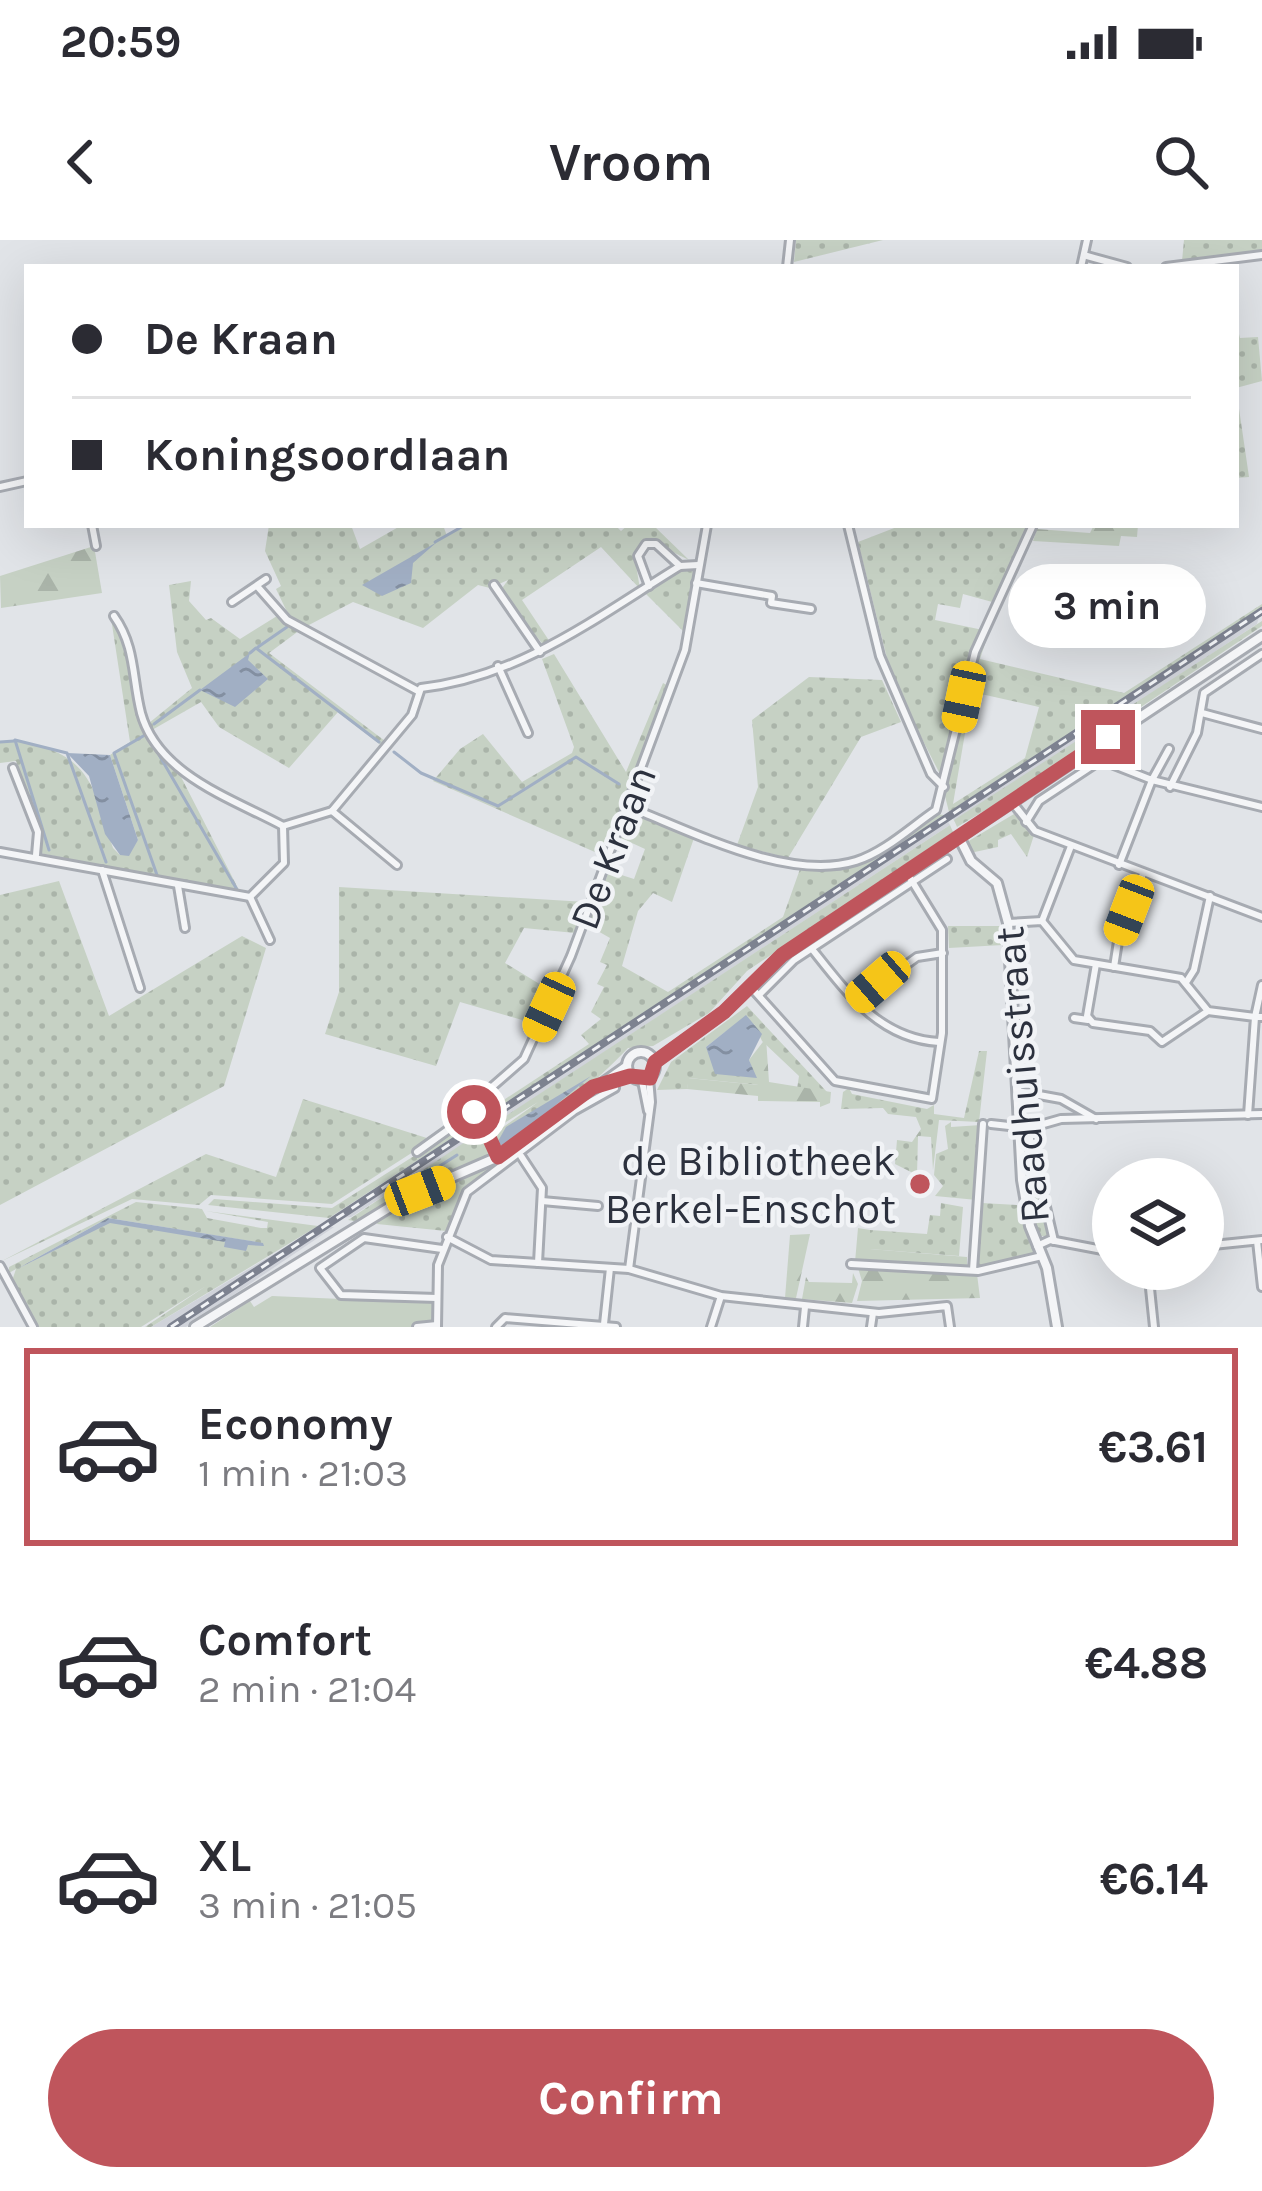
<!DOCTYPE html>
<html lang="en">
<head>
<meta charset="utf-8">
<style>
	body { margin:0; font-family:Karla,sans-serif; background:#f2f2f3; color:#2b2b33; height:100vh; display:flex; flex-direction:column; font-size:45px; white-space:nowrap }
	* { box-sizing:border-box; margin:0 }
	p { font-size:39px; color:#7c7c81 }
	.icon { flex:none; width:66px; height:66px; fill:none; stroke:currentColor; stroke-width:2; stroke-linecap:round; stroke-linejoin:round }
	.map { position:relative; height:1087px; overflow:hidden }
	.details { display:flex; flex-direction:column; background:#fff; flex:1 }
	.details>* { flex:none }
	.top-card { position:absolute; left:24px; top:24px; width:1215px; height:264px; border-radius:0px; box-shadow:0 12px 48px #0002; display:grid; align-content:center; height:264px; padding:0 48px; background:#fff }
	.fabs { position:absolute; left:1092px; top:918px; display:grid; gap:24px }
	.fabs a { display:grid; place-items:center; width:132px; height:132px; border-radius:50%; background:#fff; box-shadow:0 12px 48px #0002; font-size:60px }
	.end { position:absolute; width:54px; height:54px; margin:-27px; border:15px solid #bf555c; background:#fff; box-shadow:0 0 0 6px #fff }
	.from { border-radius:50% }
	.bubble { position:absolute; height:84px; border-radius:42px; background:#fff; box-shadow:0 12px 48px #0002; font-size:39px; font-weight:700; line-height:84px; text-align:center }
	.car { position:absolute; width:36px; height:72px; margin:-36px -18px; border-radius:15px; box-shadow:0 0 9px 3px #0007; background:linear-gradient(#f5c518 24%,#345 0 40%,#f5c518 0 76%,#345 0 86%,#f5c518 0) }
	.top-card b { display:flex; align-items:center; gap:42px; height:114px; font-size:45px }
	.top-card b+b { border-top:3px solid #e1e1e2 }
	.top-card i { width:30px; height:30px; background:#2b2b33 }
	ul { padding:21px 0 0; list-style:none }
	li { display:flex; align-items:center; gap:36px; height:198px; margin:0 24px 18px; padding:0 24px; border:6px solid transparent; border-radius:0px }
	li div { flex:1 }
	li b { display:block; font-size:45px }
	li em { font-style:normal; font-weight:700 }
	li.active { border-color:#bf555c }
	li>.icon { width:108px; height:108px; stroke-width:1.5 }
	.button { display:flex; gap:24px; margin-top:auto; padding:24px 48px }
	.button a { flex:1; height:138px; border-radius:72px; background:#bf555c; color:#fff; font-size:48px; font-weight:700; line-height:138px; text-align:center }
	.status { display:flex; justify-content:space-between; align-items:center; height:84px; padding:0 60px; background:#fff; direction:ltr }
	.status svg { height:33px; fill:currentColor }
	header { display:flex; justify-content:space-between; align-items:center; height:156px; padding:0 48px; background:#fff; font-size:54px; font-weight:700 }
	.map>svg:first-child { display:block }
	.built { fill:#d0d3da }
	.grass { fill:url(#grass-dots); fill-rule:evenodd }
	.forest { fill:url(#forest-firs) }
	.pitch { fill:#c6d1c4 }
	.water { fill:url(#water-ripples) }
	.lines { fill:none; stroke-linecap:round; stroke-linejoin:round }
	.stream { stroke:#a1afc4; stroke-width:3 }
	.minor-casing { stroke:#a7abb2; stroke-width:12 }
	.tertiary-casing { stroke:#a7abb2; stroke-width:14 }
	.minor { stroke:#f4f5f7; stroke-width:6 }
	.tertiary { stroke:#f4f5f7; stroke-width:8 }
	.rail-casing { stroke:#7d8290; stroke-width:8 }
	.rail { stroke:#f1f3f6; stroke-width:3; stroke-dasharray:9; stroke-linecap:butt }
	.route { stroke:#bf555c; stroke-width:15 }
	.poi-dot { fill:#bf555c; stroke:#f1f3f6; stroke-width:4.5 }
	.labels { text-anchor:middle; stroke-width:9; stroke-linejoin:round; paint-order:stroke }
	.street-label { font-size:42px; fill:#2c313e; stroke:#f1f3f6 }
	.poi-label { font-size:42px; fill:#2c313e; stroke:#f1f3f6; text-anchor:end }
</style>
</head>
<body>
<div class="status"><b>20:59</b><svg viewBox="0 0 49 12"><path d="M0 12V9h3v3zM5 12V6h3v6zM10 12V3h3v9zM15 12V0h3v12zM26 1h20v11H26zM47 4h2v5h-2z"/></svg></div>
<header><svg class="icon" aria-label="back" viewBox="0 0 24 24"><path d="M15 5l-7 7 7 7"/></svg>Vroom<svg class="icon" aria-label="search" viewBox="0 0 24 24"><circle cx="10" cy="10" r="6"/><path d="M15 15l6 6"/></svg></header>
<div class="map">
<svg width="1262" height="1087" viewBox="0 0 1262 1087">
	<defs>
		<pattern id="grass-dots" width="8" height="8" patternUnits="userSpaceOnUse" patternTransform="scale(3)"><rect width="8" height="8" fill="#c6d1c4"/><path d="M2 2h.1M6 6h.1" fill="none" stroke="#aab4a9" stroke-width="1.8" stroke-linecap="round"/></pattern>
		<pattern id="forest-firs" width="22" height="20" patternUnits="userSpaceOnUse" patternTransform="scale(3)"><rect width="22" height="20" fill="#c6d1c4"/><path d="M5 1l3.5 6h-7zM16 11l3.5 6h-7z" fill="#aab4a9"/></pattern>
		<pattern id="water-ripples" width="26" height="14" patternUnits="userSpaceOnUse" patternTransform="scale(3)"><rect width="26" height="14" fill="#a1afc4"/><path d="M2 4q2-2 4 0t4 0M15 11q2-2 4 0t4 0" fill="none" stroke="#838fa1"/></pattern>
	</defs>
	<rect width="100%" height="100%" fill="#e1e4e8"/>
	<g class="built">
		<path d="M1262 367 1257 384 955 582 949 572Z"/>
		<path d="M944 575 950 585 490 887 488 875 526 848Z"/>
		<path d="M483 878 484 890 475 897 351 977 332 979Z"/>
		<path d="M321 986 334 987 186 1087H151Z"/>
	</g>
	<g class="grass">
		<path d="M796 0H883L794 22Z"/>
		<path d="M1184 0H1262V11L1182 21Z"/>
		<path d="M1236 82 1240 98 1258 97 1262 141 1236 148 1249 237 1236 238Z"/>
		<path d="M269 285H351L360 309 402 285H443L447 296 467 285H615L621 291 628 285H653L689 320 646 299 634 313 640 349 601 307 522 360 552 405 545 407 500 351 508 340 490 348 478 345 423 388 353 362 307 386 290 378 276 349 281 346 265 311Z"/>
		<path d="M902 285H1030L996 363 963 354 960 368 938 364 935 380 983 390 967 427 942 538 893 442 858 302Z"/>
		<path d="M682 329 695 332 686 394 645 353Z"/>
		<path d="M191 341 189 361 206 380 211 378 240 399 277 376 300 390 269 413 385 501 382 506 338 472 289 528 219 487 201 462 152 490 149 483 192 448 177 412 169 345Z"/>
		<path d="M1262 364V367L949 572 945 556 973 424 994 377 980 419 1124 453ZM972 452 1039 467 1025 518 953 564Z"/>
		<path d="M111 378 124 395 146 489 179 533 242 656 40 613 41 594 16 521 0 523V502C18 499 29 503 46 508 94 523 99 565 113 608L120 615 138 600 110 515 130 502Z"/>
		<path d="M1262 381V386L1014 552 1262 392 1012 558 1009 554 1007 561 968 587 962 589 999 562 957 587 954 580Z"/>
		<path d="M554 414 626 532 663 443 670 447 604 616 433 541 460 509 483 494 522 542 572 513 574 507 542 419Z"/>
		<path d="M809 437 882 440 901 482 861 497 788 618 737 605 758 547 752 480Z"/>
		<path d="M630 573 694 598 672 662 653 653 638 671 622 726 668 752 783 677 800 629 779 623 852 624 935 574 944 575 488 875C487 842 524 827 538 797L525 825 493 851 490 869 589 804 581 795 601 779 591 772 604 747 597 744 607 725 600 722 610 698 596 690 599 682 591 678 609 631 634 639 645 609 621 598Z"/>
		<path d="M1014 574 1034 595 1027 617 1011 594 998 600V607L970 613 967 602Z"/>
		<path d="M950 585 953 592 747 731 709 773 653 806 628 808C595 843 550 880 506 908L491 896 538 862 490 892 489 887Z"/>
		<path d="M59 641 109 776 242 696 266 708 224 846 0 965V655Z"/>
		<path d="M339 647 586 662 575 693 524 688 505 723 551 751 536 784 460 762 436 826 325 794 339 752Z"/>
		<path d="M948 686H1001L1003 705 949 708Z"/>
		<path d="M747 766 827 852 797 849 799 836 762 801 754 784 725 792 706 807 757 837 759 845 689 838 687 849 657 850 671 822Z"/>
		<path d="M979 811H987L979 882 939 880 933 930 931 897 918 896 917 935 895 924 897 900 912 902 921 889 916 877 888 874 883 868 841 869 843 852 849 848 852 854 927 869 934 865V874L964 878Z"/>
		<path d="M303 859 430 899 475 867 463 880 332 964 211 955 199 965 132 959 0 1022 206 914 276 937Z"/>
		<path d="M479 869 482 876 475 883 329 978 208 965 214 959 332 968 466 883Z"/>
		<path d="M951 882V887L981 885 977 960 935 956 943 946 934 935 936 914 948 909 945 886Z"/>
		<path d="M483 890 489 912 481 922 359 982 348 980Z"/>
		<path d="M1026 898 1031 908 1051 996H1040C1023 974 1020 926 1026 898Z"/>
		<path d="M497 923 499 927 466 949 446 991 377 984C388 959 469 937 497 923Z"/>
		<path d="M136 962 202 969 207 978 261 988H267L268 982 206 971 318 986 151 1087H145L206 1046 141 1087H36L13 1038 16 1029 9 1033V1027ZM108 978 262 1003 110 982 17 1029Z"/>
		<path d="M941 963 963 967 959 1016 869 1009 870 990 927 994 930 975 940 976Z"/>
		<path d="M982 963 1017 965 1035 1016 975 1028Z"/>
	</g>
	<g class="forest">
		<path d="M1094 285H1138L1137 297 1121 296 1119 306 1033 301 1037 289 1090 293Z"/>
		<path d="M94 306 102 353 1 368 0 336Z"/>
		<path d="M766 798 769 842 831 852 830 863 820 867V862L758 861V856L687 849 688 838 758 845 749 820Z"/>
		<path d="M858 988 870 990V1009L967 1017V1028L855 1022Z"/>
		<path d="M810 994 796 1058H785L790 995Z"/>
		<path d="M858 1028 977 1034 980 1058 857 1061 862 1041Z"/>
		<path d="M853 1033 858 1044 852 1063 802 1059 806 1037 809 1042 852 1043Z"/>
	</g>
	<path class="pitch" d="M272 1056 434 1063 433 1087H210L250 1061 254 1067Z"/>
	<g class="water">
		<path d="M437 302 413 323 411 343 382 356 362 345Z"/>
		<path d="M250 413 248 420 268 439 235 467 200 450Z"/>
		<path d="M67 513 110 515 138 600 129 616 120 615 105 594 89 536Z"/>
		<path d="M746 775 762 794 749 820 757 838 715 834 706 807Z"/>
		<path d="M591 836 505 907 497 903 506 887Z"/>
		<path d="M108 978 263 1003 264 1006 248 1005 246 1011 224 1007 225 1002 110 983 17 1029Z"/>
	</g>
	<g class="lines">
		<g class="stream">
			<path d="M435 302 465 285"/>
			<path d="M258 407 287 387"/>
			<path d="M250 413 256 408 379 502"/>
			<path d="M154 484 200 450"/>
			<path d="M145 495 114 513 157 635"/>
			<path d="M151 501 239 653"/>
			<path d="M0 502 14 501"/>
			<path d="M394 512 421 533 498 566 576 517 619 544"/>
			<path d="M49 610 15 500 67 513 106 622"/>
			<path d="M407 947 457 915"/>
		</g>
		<g class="minor-casing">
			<g id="minor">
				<path d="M1087 16 1127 27"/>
				<path d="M787 27 790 0"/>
				<path d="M1081 27 1087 0"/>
				<path d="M1166 27 1262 15"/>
				<path d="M0 247 27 241"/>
				<path d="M92 285 96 306"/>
				<path d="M848 285 880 416 931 534 944 547"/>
				<path d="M696 343 772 356 771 363 811 369"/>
				<path d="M494 345 540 412"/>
				<path d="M257 346 287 380 418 451"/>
				<path d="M649 346 638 316 646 304H656L680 326"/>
				<path d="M232 362 266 339"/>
				<path d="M114 376C136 407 132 438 141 473 158 535 233 559 283 586"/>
				<path d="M498 426 528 493"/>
				<path d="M1202 473 1262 489"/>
				<path d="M13 528 38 592 36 615"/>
				<path d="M1170 547 1197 493 1204 453 1262 414"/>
				<path d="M1012 562 1035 591 1262 677"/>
				<path d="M629 567C691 591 788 642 856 621 885 612 912 586 936 570L975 412 1033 285"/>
				<path d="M332 571 397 625"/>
				<path d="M1026 582 1039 561 1101 520 1152 540 1169 509"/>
				<path d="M0 612 250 657 284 623 283 586 332 571 412 475 421 448C520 437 597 377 680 326L698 325"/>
				<path d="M1119 625 1152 540 1262 567"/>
				<path d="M102 630 140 748"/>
				<path d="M178 646 185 688"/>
				<path d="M250 657 270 700"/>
				<path d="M1042 681 1071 606"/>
				<path d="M1008 683 1042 681 1074 720 1181 738 1208 771 1255 777 1248 875"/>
				<path d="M812 709C847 753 880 799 939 802"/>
				<path d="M1096 724 1087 776 1093 783 1150 791 1162 802 1208 771"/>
				<path d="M1114 727 1119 695 1143 634"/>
				<path d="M1187 741 1194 730 1210 656"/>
				<path d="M1262 745 1255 777H1262"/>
				<path d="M750 746 835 841 932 859 942 793V690L907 633"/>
				<path d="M760 754 794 720 947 619"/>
				<path d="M856 761 917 717 943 713"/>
				<path d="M1074 778 1088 780"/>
				<path d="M642 841 648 871"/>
				<path d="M1017 851 1061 859 1096 879"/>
				<path d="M991 884 1019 887"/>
				<path d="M1028 890 1054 1001"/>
				<path d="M1019 891 1061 879 1262 874"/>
				<path d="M417 912 484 864"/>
				<path d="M521 916 542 948 538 1023"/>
				<path d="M498 917 488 895 485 853 524 819 571 716 685 410 707 285"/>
				<path d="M542 961 598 966"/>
				<path d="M447 997 491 1020 629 1029 721 1056 879 1073 947 1066 950 1087"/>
				<path d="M1257 1001 1262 1047"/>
				<path d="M1037 1006 1050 1000 1113 1012"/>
				<path d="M1203 1006 1262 1000"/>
				<path d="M851 1024 978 1031 1042 1016"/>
				<path d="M0 1026 33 1087"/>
				<path d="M629 1029 651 862 649 838"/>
				<path d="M1148 1029 1154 1087"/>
				<path d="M973 1030 983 884"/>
				<path d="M437 1058 341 1055 320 1028 364 998 442 1009"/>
				<path d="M604 1084 610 1028"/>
				<path d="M417 1087 437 1085"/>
				<path d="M437 1087 438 1025 467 952 574 871 615 848"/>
				<path d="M496 1087 505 1078 616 1087"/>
				<path d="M711 1087 721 1056"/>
				<path d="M803 1087 805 1067"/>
				<path d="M871 1087 873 1073"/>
			</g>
		</g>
		<g class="tertiary-casing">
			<g id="tertiary">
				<path d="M959 597 971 621 997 643 1008 683 1022 940 1030 986 1047 1028 1057 1087"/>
				<circle cx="641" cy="826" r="14"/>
				<path d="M655 822 724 772 782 715 1262 396"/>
				<path d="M195 1087 408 956 498 917 627 826"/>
			</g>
		</g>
		<use href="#minor" class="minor"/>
		<use href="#tertiary" class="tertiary"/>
		<g class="rail-casing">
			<path id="rail" d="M171 1087 1262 371"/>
		</g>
		<use href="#rail" class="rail"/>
	</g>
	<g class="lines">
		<path class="route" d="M474 872 484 864 488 895 498 917 593 847 630 836 650 838 655 822 724 772 782 715 1108 497"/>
	</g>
	<circle class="poi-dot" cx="920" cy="944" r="12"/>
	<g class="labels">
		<g class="street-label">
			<text transform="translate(612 607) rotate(-69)" y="15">De Kraan</text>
			<text transform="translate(1021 835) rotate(-95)" y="15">Raadhuisstraat</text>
		</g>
		<g class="poi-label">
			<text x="896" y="935">de Bibliotheek<tspan x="896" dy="48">Berkel-Enschot</tspan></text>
		</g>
	</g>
</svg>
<div class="fabs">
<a><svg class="icon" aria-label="layers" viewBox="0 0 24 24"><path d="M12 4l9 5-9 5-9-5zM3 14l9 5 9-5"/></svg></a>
</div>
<i class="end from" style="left:474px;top:872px"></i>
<i class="end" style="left:1108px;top:497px"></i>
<div class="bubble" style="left:1008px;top:324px;width:198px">3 min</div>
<i class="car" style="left:964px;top:457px;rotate:192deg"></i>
<i class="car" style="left:1129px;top:670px;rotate:201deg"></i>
<i class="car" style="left:878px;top:742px;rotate:229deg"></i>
<i class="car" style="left:549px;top:767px;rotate:205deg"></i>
<i class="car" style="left:420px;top:951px;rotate:69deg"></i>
<div class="top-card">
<b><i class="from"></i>De Kraan</b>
<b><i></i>Koningsoordlaan</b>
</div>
</div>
<section class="details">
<ul>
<li class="active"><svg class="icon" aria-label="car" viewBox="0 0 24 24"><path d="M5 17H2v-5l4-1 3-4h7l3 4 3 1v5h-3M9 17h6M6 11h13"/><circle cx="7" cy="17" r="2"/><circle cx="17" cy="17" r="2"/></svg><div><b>Economy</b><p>1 min · 21:03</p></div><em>€3.61</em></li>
<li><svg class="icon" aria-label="car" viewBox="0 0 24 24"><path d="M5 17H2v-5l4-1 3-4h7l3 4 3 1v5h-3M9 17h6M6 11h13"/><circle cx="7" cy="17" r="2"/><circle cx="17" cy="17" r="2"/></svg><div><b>Comfort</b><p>2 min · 21:04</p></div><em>€4.88</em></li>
<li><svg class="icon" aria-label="car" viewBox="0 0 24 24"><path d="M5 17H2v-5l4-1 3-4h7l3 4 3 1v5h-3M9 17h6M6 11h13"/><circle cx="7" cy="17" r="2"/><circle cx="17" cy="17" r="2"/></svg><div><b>XL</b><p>3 min · 21:05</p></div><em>€6.14</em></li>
</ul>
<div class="button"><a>Confirm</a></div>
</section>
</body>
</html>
